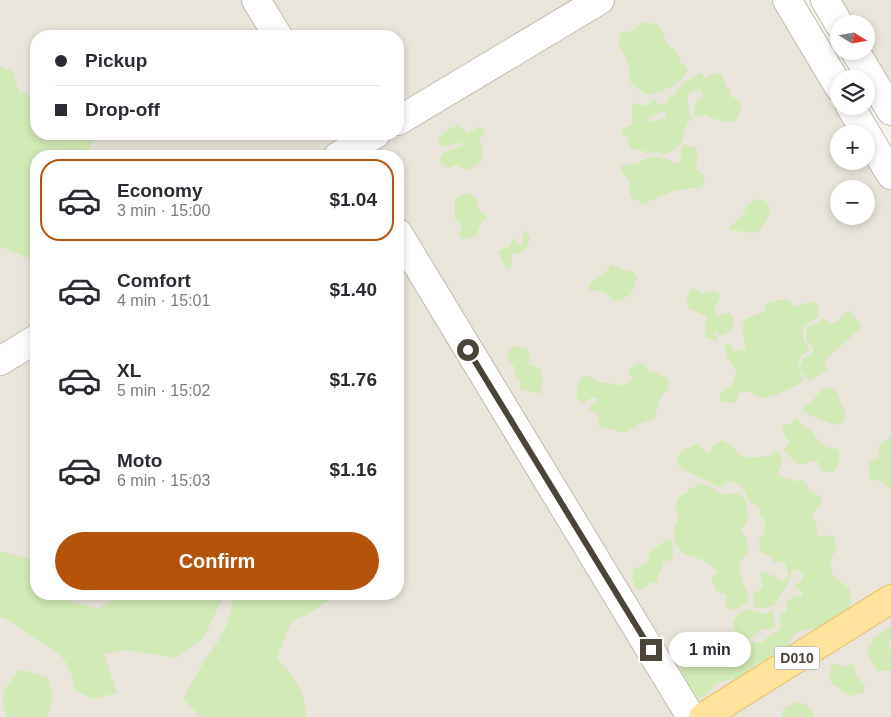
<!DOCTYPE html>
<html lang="en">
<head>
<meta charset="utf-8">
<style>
	body { margin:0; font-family:Arial,sans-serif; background:#f7f7f7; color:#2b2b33; height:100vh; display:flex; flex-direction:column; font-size:19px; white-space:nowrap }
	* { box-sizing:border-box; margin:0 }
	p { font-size:16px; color:#7c7c81 }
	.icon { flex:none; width:28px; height:28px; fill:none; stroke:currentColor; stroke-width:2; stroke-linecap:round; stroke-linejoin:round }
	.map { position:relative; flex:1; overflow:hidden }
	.side { position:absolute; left:30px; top:150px; width:374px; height:450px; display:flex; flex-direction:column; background:#fff; border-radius:20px; box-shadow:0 2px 8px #0003 }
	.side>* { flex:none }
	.hud { position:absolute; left:30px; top:30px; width:374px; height:110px; border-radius:20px; box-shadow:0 2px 8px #0003; display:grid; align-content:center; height:110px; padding:0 25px; background:#fff }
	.needle { width:32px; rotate:101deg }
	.buttons { position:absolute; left:830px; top:15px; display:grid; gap:10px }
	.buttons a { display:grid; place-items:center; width:45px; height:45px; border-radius:50%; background:#fff; box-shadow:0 2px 8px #0003; font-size:25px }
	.end { position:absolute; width:22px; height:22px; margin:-11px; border:6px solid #4b4439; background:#fff; box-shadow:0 0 0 2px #fff }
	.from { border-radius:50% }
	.bubble { position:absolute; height:35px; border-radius:18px; background:#fff; box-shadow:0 2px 8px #0003; font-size:16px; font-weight:800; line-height:35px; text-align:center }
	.hud b { display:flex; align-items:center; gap:18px; height:48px; font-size:19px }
	.hud b+b { border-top:1px solid #e1e1e2 }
	.hud i { width:12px; height:12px; background:#2b2b33 }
	ul { padding:9px 0 0; list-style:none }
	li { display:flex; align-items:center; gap:15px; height:82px; margin:0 10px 8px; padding:0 15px; border:2px solid transparent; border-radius:20px }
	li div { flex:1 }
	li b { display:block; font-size:19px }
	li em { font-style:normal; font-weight:800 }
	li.selected { border-color:#b45309 }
	li>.icon { width:45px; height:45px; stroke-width:1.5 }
	.primary-button { display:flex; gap:10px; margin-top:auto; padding:10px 25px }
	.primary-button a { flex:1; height:58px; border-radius:30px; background:#b45309; color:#fff; font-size:20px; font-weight:800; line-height:58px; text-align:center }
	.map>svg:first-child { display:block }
	.residential { fill:#eae5da; fill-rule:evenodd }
	.green { fill:#d2eab5; fill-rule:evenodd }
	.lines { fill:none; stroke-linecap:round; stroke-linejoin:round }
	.minor-casing { stroke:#c2bbae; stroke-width:30 }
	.tertiary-casing { stroke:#c2bbae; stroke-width:30 }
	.primary-casing { stroke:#e6c16a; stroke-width:30 }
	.minor { stroke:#fff; stroke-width:28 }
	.tertiary { stroke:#fff; stroke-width:28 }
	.primary { stroke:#ffe39c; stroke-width:28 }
	.route { stroke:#4b4439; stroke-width:6 }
	.labels { text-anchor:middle; stroke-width:5; stroke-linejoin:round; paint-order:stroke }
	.shield { fill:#fff; stroke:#817c74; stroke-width:1 }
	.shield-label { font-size:14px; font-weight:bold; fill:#4b4439 }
</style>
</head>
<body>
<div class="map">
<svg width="891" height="717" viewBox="0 0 891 717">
	<rect width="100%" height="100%" fill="#f6f3ec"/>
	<g class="residential">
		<path d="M0 0H787L891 175V717H0ZM36 36H398V134H36ZM839 134H866V161H839ZM36 156H398V594H36ZM839 189H866V216H839Z"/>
		<path d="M825 0H891V111L866 51V24H839Z"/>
	</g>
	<g class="green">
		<path d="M644 22 656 24 661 28 667 44 677 51 680 61 688 69C683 83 662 93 647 95L632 85C628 77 631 67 627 60 622 49 616 46 620 33L635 30 636 27Z"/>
		<path d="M0 66 13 71 19 91 36 99V134H103L91 144 89 156H36V266L30 259 3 247 0 249Z"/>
		<path d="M701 73 705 78 716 73 722 74 726 86 730 90 731 97 736 98C744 104 741 115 735 121L723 122 705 115 698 117 694 115C696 105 693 100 704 97L702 92 699 90 690 92 687 98 692 119C683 125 686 133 682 141 678 148 670 151 665 155L656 152 646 153 645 151 630 148 628 138 621 132 622 129 633 124 632 105 635 103 646 106 654 99 660 105H666L669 97 675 95 683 83ZM659 112H666L667 118 649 122V119Z"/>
		<path d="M459 124 468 133 479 127 485 128 484 134 479 139 483 150 481 163 467 170 455 165 450 168 444 166 440 161C443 145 459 153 466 142L442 147 438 142 443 133Z"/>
		<path d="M684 145 695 147 698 153 696 168 705 177 702 187 677 190 651 200 646 205 632 198 629 190 631 181 621 172V166L638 163 649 157 665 158 677 164 682 161 680 150Z"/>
		<path d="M465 194H472L477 199 479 211 487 216V219L482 221 476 236 463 239 459 235 462 225 455 218V199Z"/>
		<path d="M756 199C764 199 769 203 771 211L760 231C748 236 741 229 730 230V227L743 215 748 204Z"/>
		<path d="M525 229 530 238 527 248 519 254 511 253 512 265 509 270 501 260 499 251 510 246 512 240 515 238 518 244 521 245Z"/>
		<path d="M611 265C619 266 624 271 633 272L637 278 631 294 620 301 613 300 604 292 589 290V284L602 276Z"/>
		<path d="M693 288 704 294 713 291 719 293 720 299 714 309 717 315 730 313 734 318 733 328 723 335 715 332 713 334 718 338 717 341 705 338V332L708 327 704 324 707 318 706 316 688 308C686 301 687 292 693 288Z"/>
		<path d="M777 300H787L796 307 813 301 818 304V317L803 326V338L809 350 802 356 798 364 803 382 774 396 770 394 766 398 756 396 750 391 740 392 735 403 723 402 719 398 721 392 731 386 737 372 727 356 725 344H731L732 351 740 350 746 347 742 329 745 319 765 311V304Z"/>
		<path d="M847 311H850L861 326 860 329 828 357 825 363 827 369 809 381 799 369 804 358 812 354 814 348 807 342 806 327 820 322 823 317 829 324 830 322 836 323Z"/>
		<path d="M515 346 527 349 530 355 529 364 540 369 543 379 540 394 520 389 521 379 515 377V368L507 358 508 352Z"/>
		<path d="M639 363 644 364 650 372H656L669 380 668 389 661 396 654 419C650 421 645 420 642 422 620 440 623 429 600 427L598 422 599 415 588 409 597 401V398H591L582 403 576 397 580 379 586 375 602 383C611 381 616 386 624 385 627 384 631 379 635 377L629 376V370Z"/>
		<path d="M830 388 836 391 846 415 844 422 834 425 803 412 804 406 810 404 821 390Z"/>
		<path d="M797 417 803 427 812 431 819 442 826 447 838 449C842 455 838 468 833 472H824L816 460 804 464 797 463C793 458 787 455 784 449L790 442 786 438 782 427 784 424H790Z"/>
		<path d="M891 437V490L882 481 870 480 869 462 880 457 878 448 882 442Z"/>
		<path d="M722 440 731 445 739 455 751 458 767 456 777 451 783 461 779 470V476L794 481 803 480 810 490 822 498 820 507 813 512 812 516 817 525 818 537 824 535 834 536 837 548 830 560 833 576 850 589 851 603 845 615 829 620 825 628C816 631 803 627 796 633 793 636 791 641 789 645L780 647 767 660 757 663 741 677 719 682 702 699C690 695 681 681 681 668L693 658 694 651 702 647 708 648 715 661 735 649 745 648 752 642H762C769 636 774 633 781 628L779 617 787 610 786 602 793 597 801 596 803 593 794 585 803 580V574L798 570H792L789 581 774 606 762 608 754 607 753 595 763 588 760 572 775 576 782 581 789 576 785 563 779 561 775 564 771 556 761 552 758 543 764 532 765 520 760 516V507L750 502 741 485 731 481 722 485V488L679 467 677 458 682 451 698 443 706 453 709 454 712 447Z"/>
		<path d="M701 484 712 487 721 495 737 493 745 499 748 513 747 524 740 530 746 537 749 550C747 556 742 558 740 563 737 576 746 586 749 597L747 603 735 610 726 608V594L717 592 712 581 713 576 718 573C714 562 695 558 684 554 674 546 670 530 679 520 676 507 672 500 686 492L688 494 689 489Z"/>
		<path d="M667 540 673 542V556L670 560 664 562 660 574 657 575 659 581 648 584 643 589H637L632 578 634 569 648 563C647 549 658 547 667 540Z"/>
		<path d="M0 551 36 561V594H60L62 599 98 609 122 594H222L223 597 204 637 176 658 125 650 104 654 117 693 93 699 75 690C68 652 58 654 30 635 18 627 15 622 0 617Z"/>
		<path d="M232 594H337L309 614 292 620 277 658C293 678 306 689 306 717H201L183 699C189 688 196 676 202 665 216 643 235 622 232 594Z"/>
		<path d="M748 609 762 614 774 612 775 628 760 630 753 637 741 639C729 623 730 618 748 609Z"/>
		<path d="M891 626V639L888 644 891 651V671H877L869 656 868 648 872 644 873 638 880 636 881 633Z"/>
		<path d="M833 663 845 667 850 664 855 667V674L865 686 864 692 852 696 840 691 838 686H834L829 678 831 673 830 667Z"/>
		<path d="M20 669 48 678 53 695 48 717H6C0 692 4 689 20 669Z"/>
		<path d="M797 702C805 703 814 709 813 717H781L783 709Z"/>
	</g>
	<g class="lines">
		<g class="minor-casing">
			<g id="minor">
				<path d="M256 0 278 36"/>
				<path d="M398 121 600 0"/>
				<path d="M338 156 376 134"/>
				<path d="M398 233 691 717"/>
				<path d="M0 361 36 339"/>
			</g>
		</g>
		<g class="tertiary-casing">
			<g id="tertiary">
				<path d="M787 0 839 87"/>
				<path d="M825 0 839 24"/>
				<path d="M855 51 891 111"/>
				<path d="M850 106 891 175"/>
			</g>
		</g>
		<g class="primary-casing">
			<path id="primary" d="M703 717 891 599"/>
		</g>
		<use href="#minor" class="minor"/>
		<use href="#tertiary" class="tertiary"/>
		<use href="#primary" class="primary"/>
	</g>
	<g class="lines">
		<path class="route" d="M468 350 651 650"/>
	</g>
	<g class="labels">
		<rect class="shield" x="774.5" y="646.5" width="45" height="23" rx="4"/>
		<g class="shield-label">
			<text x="797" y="663">D010</text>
		</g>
	</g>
</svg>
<div class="buttons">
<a><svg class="needle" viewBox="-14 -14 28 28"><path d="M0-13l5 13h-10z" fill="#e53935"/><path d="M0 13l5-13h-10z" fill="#7c7c81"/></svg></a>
<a><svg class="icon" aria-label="layers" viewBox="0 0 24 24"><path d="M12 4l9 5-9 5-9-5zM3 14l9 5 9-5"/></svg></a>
<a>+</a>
<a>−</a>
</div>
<i class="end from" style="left:468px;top:350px"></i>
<i class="end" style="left:651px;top:650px"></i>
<div class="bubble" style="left:669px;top:632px;width:82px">1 min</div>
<div class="hud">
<b><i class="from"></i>Pickup</b>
<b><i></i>Drop-off</b>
</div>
<section class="side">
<ul>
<li class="selected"><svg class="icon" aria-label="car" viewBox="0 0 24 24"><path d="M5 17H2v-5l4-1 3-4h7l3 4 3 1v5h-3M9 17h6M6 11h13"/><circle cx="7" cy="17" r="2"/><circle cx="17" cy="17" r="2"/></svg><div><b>Economy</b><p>3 min · 15:00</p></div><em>$1.04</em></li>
<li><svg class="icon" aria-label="car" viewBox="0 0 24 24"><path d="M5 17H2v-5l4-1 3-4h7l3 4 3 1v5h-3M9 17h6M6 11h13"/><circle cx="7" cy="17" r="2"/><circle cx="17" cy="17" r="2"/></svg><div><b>Comfort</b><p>4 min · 15:01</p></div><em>$1.40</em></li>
<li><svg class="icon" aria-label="car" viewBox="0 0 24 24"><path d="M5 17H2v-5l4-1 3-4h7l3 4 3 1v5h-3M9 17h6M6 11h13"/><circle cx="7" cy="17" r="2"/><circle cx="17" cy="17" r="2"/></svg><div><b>XL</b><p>5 min · 15:02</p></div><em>$1.76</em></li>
<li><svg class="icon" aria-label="car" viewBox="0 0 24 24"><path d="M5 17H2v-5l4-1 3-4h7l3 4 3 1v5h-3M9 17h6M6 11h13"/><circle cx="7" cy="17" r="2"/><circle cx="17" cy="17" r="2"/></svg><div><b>Moto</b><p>6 min · 15:03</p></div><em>$1.16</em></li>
</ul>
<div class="primary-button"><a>Confirm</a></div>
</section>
</div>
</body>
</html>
